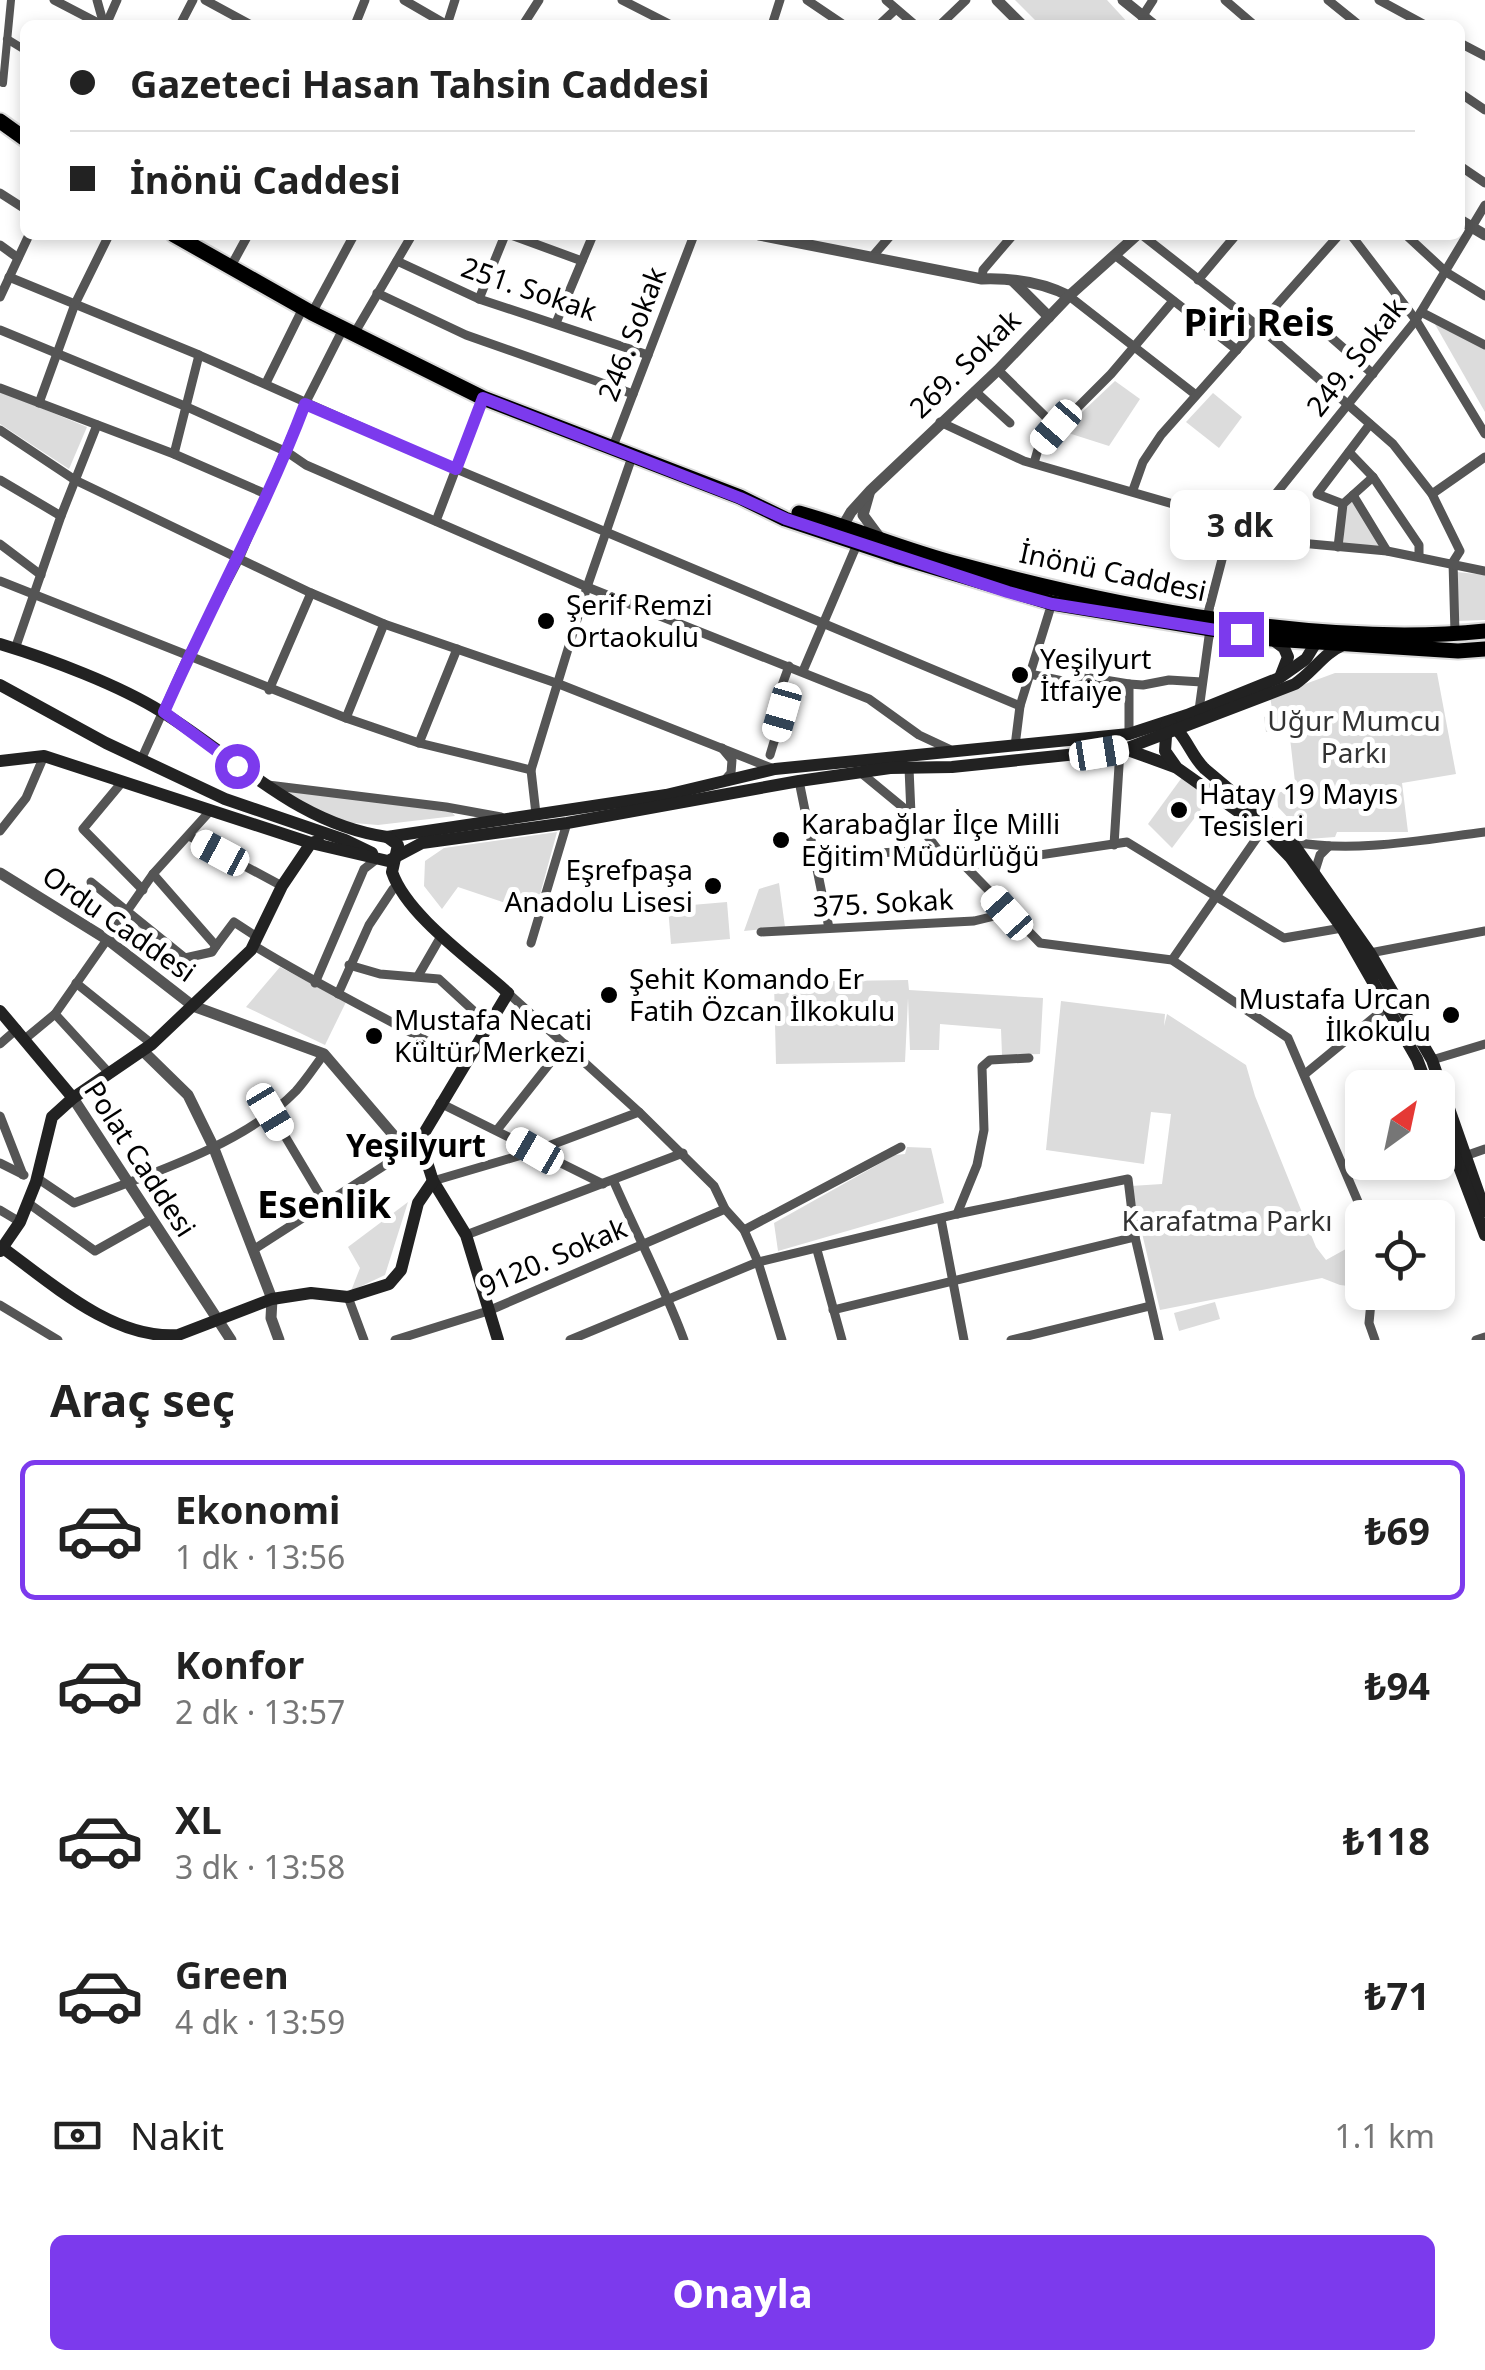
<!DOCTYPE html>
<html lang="tr">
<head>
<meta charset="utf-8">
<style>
	body { margin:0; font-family:"Noto Sans",sans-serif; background:#f2f2f2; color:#222; height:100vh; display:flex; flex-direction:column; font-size:38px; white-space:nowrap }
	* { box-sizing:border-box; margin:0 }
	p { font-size:32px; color:#767676 }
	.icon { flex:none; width:55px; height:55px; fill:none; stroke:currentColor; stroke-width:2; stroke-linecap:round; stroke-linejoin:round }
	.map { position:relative; height:1340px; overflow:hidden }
	.details { display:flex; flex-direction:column; background:#fff; flex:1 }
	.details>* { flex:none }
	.guide { position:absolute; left:20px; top:20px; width:1445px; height:220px; border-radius:15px; box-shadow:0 5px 15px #0003; display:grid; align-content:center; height:220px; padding:0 50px; background:#fff }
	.needle { width:65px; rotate:33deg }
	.fabs { position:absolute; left:1345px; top:1070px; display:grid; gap:20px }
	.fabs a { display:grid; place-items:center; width:110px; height:110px; border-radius:15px; background:#fff; box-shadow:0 5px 15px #0003; font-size:50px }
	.end { position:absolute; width:45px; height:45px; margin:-22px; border:12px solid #7c3aed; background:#fff; box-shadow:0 0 0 5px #fff }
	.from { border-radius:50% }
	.bubble { position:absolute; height:70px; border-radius:15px; background:#fff; box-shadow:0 5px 15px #0003; font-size:32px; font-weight:700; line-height:70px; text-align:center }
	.car { position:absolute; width:30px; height:60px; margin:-30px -15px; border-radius:12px; box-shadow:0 0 8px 2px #0007; background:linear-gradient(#fff 24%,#345 0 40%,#fff 0 76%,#345 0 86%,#fff 0) }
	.guide b { display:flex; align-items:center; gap:35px; height:95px; font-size:38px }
	.guide b+b { border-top:2px solid #e0e0e0 }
	.guide i { width:25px; height:25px; background:#222 }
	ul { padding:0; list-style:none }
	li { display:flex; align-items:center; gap:30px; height:140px; margin:0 20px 15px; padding:0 30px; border:5px solid transparent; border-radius:15px }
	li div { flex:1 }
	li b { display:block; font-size:38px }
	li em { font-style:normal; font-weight:700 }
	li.active { border-color:#7c3aed }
	li>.icon { width:90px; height:90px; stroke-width:1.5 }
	h2 { padding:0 50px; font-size:45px; line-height:120px }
	.pay { display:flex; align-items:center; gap:25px; height:110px; padding:0 50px; font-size:38px }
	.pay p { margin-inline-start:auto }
	.primary-button { display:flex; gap:20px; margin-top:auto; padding:20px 50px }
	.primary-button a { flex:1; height:115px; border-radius:15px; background:#7c3aed; color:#fff; font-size:40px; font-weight:700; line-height:115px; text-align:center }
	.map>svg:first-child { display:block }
	.green { fill:#dcdcdc }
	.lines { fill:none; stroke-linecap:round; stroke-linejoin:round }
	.primary-casing { stroke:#dbdbdb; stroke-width:19 }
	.pedestrian { stroke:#555; stroke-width:8 }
	.minor { stroke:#555; stroke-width:9 }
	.tertiary { stroke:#555; stroke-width:11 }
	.secondary { stroke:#222; stroke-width:12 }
	.primary { stroke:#000; stroke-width:15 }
	.route { stroke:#7c3aed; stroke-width:12 }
	.poi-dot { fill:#000; stroke:#fff; stroke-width:4 }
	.labels { text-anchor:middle; stroke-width:10; stroke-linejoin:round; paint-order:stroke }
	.street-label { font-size:28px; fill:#000; stroke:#fff }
	.poi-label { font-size:28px; fill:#000; stroke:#fff; text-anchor:start }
	.park-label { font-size:28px; fill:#333; stroke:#fff }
	.quarter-label { font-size:32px; font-weight:bold; fill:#000; stroke:#fff }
	.district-label { font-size:38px; font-weight:bold; fill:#000; stroke:#fff }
</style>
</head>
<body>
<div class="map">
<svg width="1485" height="1340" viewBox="0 0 1485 1340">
	<rect width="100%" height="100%" fill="#fff"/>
	<g class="green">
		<path d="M1015 0H1107L1130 25H1040Z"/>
		<path d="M1432 319 1485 349V412Z"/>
		<path d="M1115 381 1140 399 1109 446 1062 431Z"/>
		<path d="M0 391 87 427 69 469 0 424Z"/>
		<path d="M1213 393 1242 417 1219 448 1186 422Z"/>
		<path d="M1352 498 1383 546 1343 545 1346 505Z"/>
		<path d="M1457 572 1485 575V620L1458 621Z"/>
		<path d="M1335 673H1437L1456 774 1402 783 1408 832H1337L1335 837 1308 839 1278 807 1277 793 1292 789 1295 782 1289 729 1266 732 1264 717 1273 714 1270 697Z"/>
		<path d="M1183 776 1211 796 1172 848 1148 824Z"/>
		<path d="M277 789 452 812 455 816 378 825 342 822Z"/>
		<path d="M557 832 535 913 458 887 442 909 424 886 425 861 444 848Z"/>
		<path d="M779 883 785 927 744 931 759 889Z"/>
		<path d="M727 902 730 939 671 944 668 907Z"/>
		<path d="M130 919 182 961 165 972 114 937Z"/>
		<path d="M280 967 346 1002 325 1045 246 1007Z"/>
		<path d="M908 980 909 990 1043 998 1040 1054 1002 1055 1001 1029 940 1024 939 1050H910L908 998 905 1062 776 1064 774 982Z"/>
		<path d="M1061 1001 1165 1014 1164 1026 1167 1014 1246 1065 1255 1096 1316 1247 1326 1260 1362 1240V1266L1357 1287 1340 1285 1322 1278 1160 1310 1131 1186 1162 1184 1171 1114 1151 1112 1144 1164 1046 1150Z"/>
		<path d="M907 1147 931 1148 944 1203 778 1251 774 1223 895 1155 905 1154Z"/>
		<path d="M408 1202 385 1275 351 1291 360 1268 348 1247Z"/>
		<path d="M1215 1302 1220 1319 1179 1331 1174 1313Z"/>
	</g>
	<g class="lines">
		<g class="primary-casing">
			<g id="primary">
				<path d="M0 121 25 139"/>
				<path d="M174 235 312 313 483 398 740 497 785 519 896 556 1052 603 1272 639 1458 651 1485 649"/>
				<path d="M799 513C853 528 904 550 958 564 1116 607 1322 648 1485 631"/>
			</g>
		</g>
		<g class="pedestrian">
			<path d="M7 39 25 50"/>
			<path d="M3 83 11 0"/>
		</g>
		<g class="minor">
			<path d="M54 0 102 25"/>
			<path d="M97 0 104 25"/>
			<path d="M205 0 251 25"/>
			<path d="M404 0 447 25"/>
			<path d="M622 0 671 25"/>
			<path d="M807 0 844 25"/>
			<path d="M886 0 915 25"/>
			<path d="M1225 0 1254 25"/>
			<path d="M1328 0 1359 25"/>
			<path d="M1379 0 1425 25"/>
			<path d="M1142 17 1153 0"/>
			<path d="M106 25 117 0"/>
			<path d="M180 25 193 0"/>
			<path d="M355 25 365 0"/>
			<path d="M447 25 455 0"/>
			<path d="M523 25 539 0"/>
			<path d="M772 25 780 0"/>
			<path d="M879 25 896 9"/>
			<path d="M940 25 966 0"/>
			<path d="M1460 43 1485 56"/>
			<path d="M1460 93 1485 110"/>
			<path d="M1460 166 1485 183"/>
			<path d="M0 193 25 209"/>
			<path d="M511 235 582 261"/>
			<path d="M1142 235 1258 326 1393 444 1432 494 1460 551 1453 562 1455 633"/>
			<path d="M1351 235 1416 320 1485 434"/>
			<path d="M1406 235 1446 272 1485 296"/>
			<path d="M0 245 18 258"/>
			<path d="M1116 256 1237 350"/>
			<path d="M872 257 891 235"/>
			<path d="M397 261 479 299 648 355"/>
			<path d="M230 268 248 235"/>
			<path d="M9 277 199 355 456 469 1020 706"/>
			<path d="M982 279 983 270 1013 235"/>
			<path d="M1198 280 1236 235"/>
			<path d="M377 293 466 335 633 394"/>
			<path d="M1069 296 1196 395"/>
			<path d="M0 297 29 235"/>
			<path d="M479 299 505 235"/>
			<path d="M1421 312 1485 345"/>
			<path d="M312 313 354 235"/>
			<path d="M556 323 593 235"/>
			<path d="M1317 325 1373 374"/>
			<path d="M0 330 187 407 287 452 306 465 587 587 869 699 919 735 949 749"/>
			<path d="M354 334 412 235"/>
			<path d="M998 370 1056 427"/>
			<path d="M266 383 303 308"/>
			<path d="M0 388 174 454 266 494"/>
			<path d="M975 391 1010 423"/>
			<path d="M39 403 75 304 109 235"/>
			<path d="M940 422 1024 461 1232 521 1249 527 1256 539 1387 551 1485 571"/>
			<path d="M0 430 75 480 311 593 384 624 559 684 774 769"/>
			<path d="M612 449 694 235"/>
			<path d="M1349 452 1373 477"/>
			<path d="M174 454 199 355"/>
			<path d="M1034 463 1039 446 1111 374 1173 301"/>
			<path d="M0 480 61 516"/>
			<path d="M1133 490 1143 462 1161 435 1339 235"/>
			<path d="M1432 494 1485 457"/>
			<path d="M1353 495 1387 551"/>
			<path d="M1343 504 1317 494 1370 424"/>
			<path d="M436 521 483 398"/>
			<path d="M1249 527 1416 320 1485 205"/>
			<path d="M0 544 41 575"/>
			<path d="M1338 547 1343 504 1373 477 1419 545V557"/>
			<path d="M0 581 346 718 419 743 531 770"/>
			<path d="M1207 617 1232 521"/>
			<path d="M15 649 61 516 97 425"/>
			<path d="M803 671 858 542"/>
			<path d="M1030 674 1067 682 1080 676 1129 684V734"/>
			<path d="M1129 684 1143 685 1169 680 1202 682"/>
			<path d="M269 690 311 593"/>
			<path d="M1199 710 1210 629"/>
			<path d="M346 718 384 624"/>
			<path d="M419 743 457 649"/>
			<path d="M1015 746 1020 706 1052 603"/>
			<path d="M722 748 732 760 731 773 724 781"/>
			<path d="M770 755 783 712 776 702 789 666"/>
			<path d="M141 760 188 656 239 559 305 404 343 329"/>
			<path d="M909 768 911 814 938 850 965 866 1040 943 1172 960 1288 1038 1365 1218"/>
			<path d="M860 772 911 814"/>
			<path d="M123 781 83 829 143 890"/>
			<path d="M799 781 829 928"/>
			<path d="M268 785 446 807 501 817"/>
			<path d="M536 814 531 770 587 587 632 457"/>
			<path d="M0 831 26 798 44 756"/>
			<path d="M189 836 282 886"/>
			<path d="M1292 842C1356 853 1422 840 1485 832"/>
			<path d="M1114 845 1120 750"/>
			<path d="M816 856 938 850"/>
			<path d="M965 866 1127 842 1284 938 1342 928"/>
			<path d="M1315 871 1320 855 1329 846"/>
			<path d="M153 874 216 946 234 922 257 937"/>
			<path d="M91 882 185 958 212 952 216 946"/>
			<path d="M761 932 974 921 1007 913"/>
			<path d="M531 943 567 823"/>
			<path d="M253 945C323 988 396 1023 467 1063"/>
			<path d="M1370 953 1485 931"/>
			<path d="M1172 960 1263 829"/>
			<path d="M349 965 380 974 439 979 489 1025"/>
			<path d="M418 976 440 938"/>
			<path d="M76 983 152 1044"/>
			<path d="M315 983 364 869 378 858"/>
			<path d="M508 993 639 1112 714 1186 725 1209 744 1230 758 1262 782 1340"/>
			<path d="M338 994 369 925 393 889"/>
			<path d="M55 1014 110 1074"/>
			<path d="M26 1038 55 1014 153 874 211 810"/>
			<path d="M0 1044 17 1029"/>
			<path d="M1432 1060 1485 1044"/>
			<path d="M1305 1074 1388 1006"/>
			<path d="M440 1103 603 1184"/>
			<path d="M270 1111 326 1205"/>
			<path d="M0 1116 23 1175"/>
			<path d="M497 1130 565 1044"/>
			<path d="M1465 1156 1485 1149"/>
			<path d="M0 1163 24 1175"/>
			<path d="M37 1178 74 1203C144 1176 243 1146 296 1091 306 1080 315 1066 324 1054"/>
			<path d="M433 1181 535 1151 639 1112"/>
			<path d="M614 1182C637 1235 664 1286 684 1340"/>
			<path d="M28 1203 95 1251 150 1220"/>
			<path d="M0 1210 20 1222"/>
			<path d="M957 1214 977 1165 984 1130 982 1067 990 1060 1029 1058"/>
			<path d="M941 1219 964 1340"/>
			<path d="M744 1230 901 1147"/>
			<path d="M466 1235 683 1153"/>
			<path d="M253 1250 407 1151"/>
			<path d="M817 1250 842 1340"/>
			<path d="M1372 1292 1369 1323 1375 1340"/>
			<path d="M348 1297 364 1340"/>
			<path d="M0 1305 58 1340"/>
			<path d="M833 1310 1135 1237"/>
			<path d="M395 1340 488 1311 725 1209"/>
			<path d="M570 1340 758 1262 957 1214 1128 1179 1135 1237 1159 1340"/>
			<path d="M1011 1340 1150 1306"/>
			<path d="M1476 1340 1485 1337"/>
		</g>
		<g class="tertiary">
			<path d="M997 0 1022 25"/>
			<path d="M1123 0 1154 25"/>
			<path d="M1460 220 1485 235"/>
			<path d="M759 235 982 279C1012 278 1042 282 1069 296"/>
			<path d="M1013 281 1049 317"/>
			<path d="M869 494 863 515 880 538"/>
			<path d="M840 531 851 512 871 490 998 370 1069 296 1137 235"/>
			<path d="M0 873 108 940 193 1006 324 1054 407 1151 420 1140"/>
			<path d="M143 1051 188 1095 213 1146 272 1299 271 1318 279 1340"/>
			<path d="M73 1098 231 1340"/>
		</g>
		<g class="secondary">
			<path d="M1272 639 1284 648 1288 657 1281 675"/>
			<path d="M0 644C50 659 119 685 162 712 237 758 296 824 387 837L666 795 775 769 1129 734 1187 715 1279 678 1306 659 1320 636"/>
			<path d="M0 685 106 743 225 799 345 840 372 853"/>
			<path d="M1128 750 1175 767"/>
			<path d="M0 761 44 756 311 843 318 841"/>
			<path d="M387 837 398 845 392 872C407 916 473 961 508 993L420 1140 433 1181 466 1235 498 1340"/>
			<path d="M0 1011 73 1098"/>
			<path d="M1428 1088 1417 1059 1342 928 1290 857 1263 829 1177 768 1165 751 1167 722C1187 734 1189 754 1205 769L1292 842 1370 953 1432 1060 1485 1211"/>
			<path d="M1438 1111 1485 1235"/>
			<path d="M3 1248C51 1283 114 1340 178 1335L272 1299 311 1293 348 1297 389 1284 401 1270 418 1203 433 1181"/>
			<path d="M0 1251 20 1222 36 1182 52 1117 73 1098 152 1044 251 950 282 886 311 843 388 861 422 843 567 823 799 781 890 768 952 767 1125 749 1295 684C1313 672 1324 653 1343 645"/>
		</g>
		<use href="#primary" class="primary"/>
	</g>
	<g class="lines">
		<path class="route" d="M237 766 164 712C209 609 265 510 305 404L456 469 483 398 740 498 786 519 1008 592 1052 604 1241 634"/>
	</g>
	<g class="poi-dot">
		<circle cx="546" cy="621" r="10"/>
		<circle cx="1020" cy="675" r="10"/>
		<circle cx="1179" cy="810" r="10"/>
		<circle cx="781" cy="840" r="10"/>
		<circle cx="713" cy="886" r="10"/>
		<circle cx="609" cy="995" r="10"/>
		<circle cx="1451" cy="1015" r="10"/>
		<circle cx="374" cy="1036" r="10"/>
	</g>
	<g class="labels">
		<g class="street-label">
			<text transform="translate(529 289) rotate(19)" y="10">251. Sokak</text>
			<text transform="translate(632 334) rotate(-69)" y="10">246. Sokak</text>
			<text transform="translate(1356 357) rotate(-52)" y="10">249. Sokak</text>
			<text transform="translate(965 364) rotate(-44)" y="10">269. Sokak</text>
			<text transform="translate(1113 572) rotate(12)" y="10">İnönü Caddesi</text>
			<text transform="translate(883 903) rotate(-3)" y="10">375. Sokak</text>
			<text transform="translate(119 924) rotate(35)" y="10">Ordu Caddesi</text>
			<text transform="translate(140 1159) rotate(57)" y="10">Polat Caddesi</text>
			<text transform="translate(553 1257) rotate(-23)" y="10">9120. Sokak</text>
		</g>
		<g class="poi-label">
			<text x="566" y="615">Şerif Remzi<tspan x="566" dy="32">Ortaokulu</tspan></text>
			<text x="1040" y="669">Yeşilyurt<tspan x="1040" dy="32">İtfaiye</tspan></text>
			<text x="1199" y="804">Hatay 19 Mayıs<tspan x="1199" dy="32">Tesisleri</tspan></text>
			<text x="801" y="834">Karabağlar İlçe Milli<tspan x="801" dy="32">Eğitim Müdürlüğü</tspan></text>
			<text x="693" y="880" text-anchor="end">Eşrefpaşa<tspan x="693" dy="32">Anadolu Lisesi</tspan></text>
			<text x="629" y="989">Şehit Komando Er<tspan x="629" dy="32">Fatih Özcan İlkokulu</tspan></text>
			<text x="1431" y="1009" text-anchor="end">Mustafa Urcan<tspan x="1431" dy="32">İlkokulu</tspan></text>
			<text x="394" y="1030">Mustafa Necati<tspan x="394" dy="32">Kültür Merkezi</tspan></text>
		</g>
		<g class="park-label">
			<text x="1354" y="731">Uğur Mumcu<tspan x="1354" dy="32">Parkı</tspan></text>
			<text x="1227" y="1231">Karafatma Parkı</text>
		</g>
		<g class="quarter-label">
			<text x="416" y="1157">Yeşilyurt</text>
		</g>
		<g class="district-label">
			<text x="1259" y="336">Piri Reis</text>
			<text x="324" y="1218">Esenlik</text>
		</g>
	</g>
</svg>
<div class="fabs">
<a><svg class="needle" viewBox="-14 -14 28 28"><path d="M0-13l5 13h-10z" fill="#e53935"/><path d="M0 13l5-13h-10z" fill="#767676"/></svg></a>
<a><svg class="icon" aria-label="locate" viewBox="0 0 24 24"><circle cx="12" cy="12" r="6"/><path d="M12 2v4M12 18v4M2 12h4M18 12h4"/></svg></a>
</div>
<i class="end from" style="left:237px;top:766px"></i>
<i class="end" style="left:1241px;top:634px"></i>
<div class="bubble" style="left:1170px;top:490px;width:140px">3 dk</div>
<i class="car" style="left:1056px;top:427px;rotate:221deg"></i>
<i class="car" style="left:782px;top:712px;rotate:196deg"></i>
<i class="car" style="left:1099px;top:753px;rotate:81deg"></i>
<i class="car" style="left:220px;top:853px;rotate:298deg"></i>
<i class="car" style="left:1007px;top:913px;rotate:318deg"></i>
<i class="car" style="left:270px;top:1112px;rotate:149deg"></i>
<i class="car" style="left:535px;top:1151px;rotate:300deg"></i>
<div class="guide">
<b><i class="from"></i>Gazeteci Hasan Tahsin Caddesi</b>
<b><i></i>İnönü Caddesi</b>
</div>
</div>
<section class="details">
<h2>Araç seç</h2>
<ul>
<li class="active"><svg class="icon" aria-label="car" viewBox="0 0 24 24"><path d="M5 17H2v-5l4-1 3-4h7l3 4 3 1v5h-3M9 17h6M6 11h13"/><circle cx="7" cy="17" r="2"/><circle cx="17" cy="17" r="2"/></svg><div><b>Ekonomi</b><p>1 dk · 13:56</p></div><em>₺69</em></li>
<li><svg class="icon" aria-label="car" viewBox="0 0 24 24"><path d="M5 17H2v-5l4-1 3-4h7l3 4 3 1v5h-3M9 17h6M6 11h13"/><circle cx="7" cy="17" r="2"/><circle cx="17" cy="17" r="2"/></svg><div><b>Konfor</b><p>2 dk · 13:57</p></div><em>₺94</em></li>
<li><svg class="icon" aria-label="car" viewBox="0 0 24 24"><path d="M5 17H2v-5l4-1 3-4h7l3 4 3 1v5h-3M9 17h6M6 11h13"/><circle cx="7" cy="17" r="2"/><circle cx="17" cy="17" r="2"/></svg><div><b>XL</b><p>3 dk · 13:58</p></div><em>₺118</em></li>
<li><svg class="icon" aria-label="car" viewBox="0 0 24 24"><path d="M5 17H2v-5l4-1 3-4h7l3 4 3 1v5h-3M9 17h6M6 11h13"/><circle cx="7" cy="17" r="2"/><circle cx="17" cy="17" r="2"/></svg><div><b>Green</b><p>4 dk · 13:59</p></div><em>₺71</em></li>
</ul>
<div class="pay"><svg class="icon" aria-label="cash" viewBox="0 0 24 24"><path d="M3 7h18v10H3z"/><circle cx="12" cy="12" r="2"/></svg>Nakit<p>1.1 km</p></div>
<div class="primary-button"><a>Onayla</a></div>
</section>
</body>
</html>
